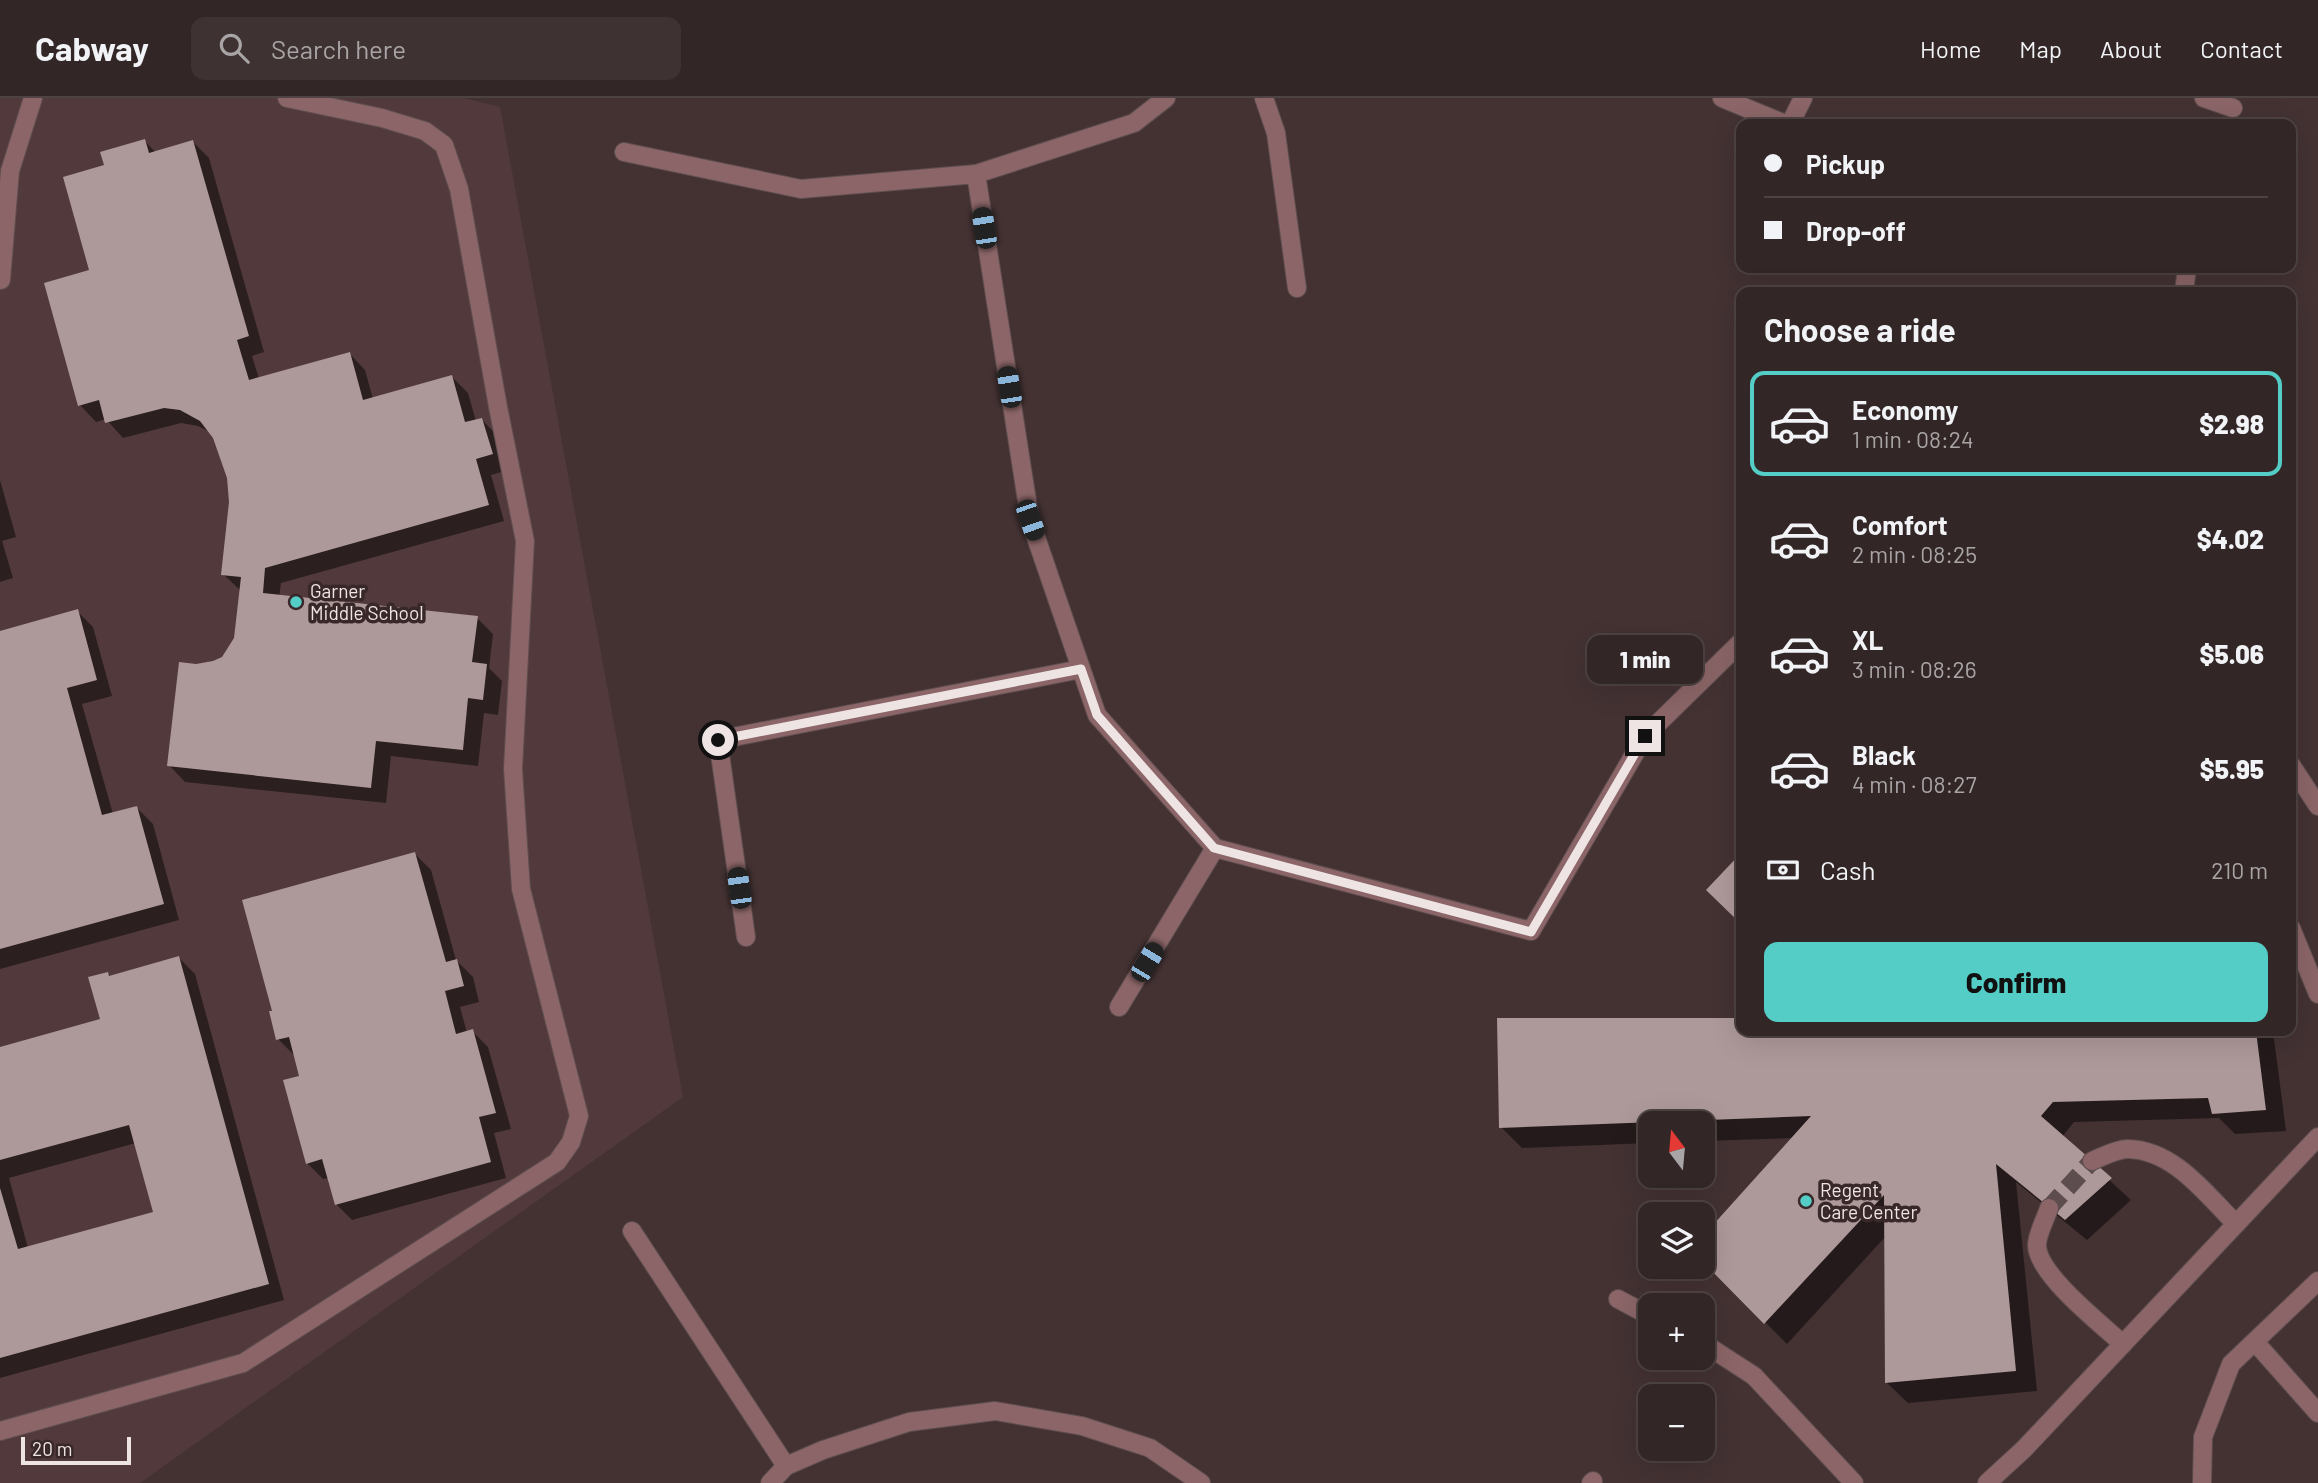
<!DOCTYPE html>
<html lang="en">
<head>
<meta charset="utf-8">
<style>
	body { margin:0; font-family:Barlow,sans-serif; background:#3e3232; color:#f1f3f6; height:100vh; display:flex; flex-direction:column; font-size:26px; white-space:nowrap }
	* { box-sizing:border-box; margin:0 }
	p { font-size:23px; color:#a9a5a7 }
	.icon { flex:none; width:38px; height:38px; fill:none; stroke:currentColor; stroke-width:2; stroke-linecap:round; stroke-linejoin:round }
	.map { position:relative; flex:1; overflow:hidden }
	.details { position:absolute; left:1736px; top:189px; width:560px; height:749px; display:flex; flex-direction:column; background:#332626; border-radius:14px; box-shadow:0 7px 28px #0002,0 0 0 2px #4e4343 }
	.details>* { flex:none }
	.hud { position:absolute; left:1736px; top:21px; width:560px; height:154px; border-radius:14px; box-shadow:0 7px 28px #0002,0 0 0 2px #4e4343; display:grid; align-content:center; height:154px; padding:0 28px; background:#332626 }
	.needle { width:46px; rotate:344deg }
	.tools { position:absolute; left:1638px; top:1013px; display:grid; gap:14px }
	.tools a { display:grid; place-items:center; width:77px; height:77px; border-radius:14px; background:#332626; box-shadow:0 7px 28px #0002,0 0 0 2px #4e4343; font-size:35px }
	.scale { position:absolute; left:21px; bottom:18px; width:110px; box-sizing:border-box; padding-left:7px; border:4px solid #efe4e4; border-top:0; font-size:19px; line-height:24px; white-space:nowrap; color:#efe4e4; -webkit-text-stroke:5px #392829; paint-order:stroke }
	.end { position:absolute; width:32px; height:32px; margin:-16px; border:9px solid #efe4e4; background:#111; box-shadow:0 0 0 4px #111 }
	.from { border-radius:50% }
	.bubble { position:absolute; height:49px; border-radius:14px; background:#332626; box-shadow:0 7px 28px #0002,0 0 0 2px #4e4343; font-size:23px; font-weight:800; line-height:49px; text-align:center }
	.car { position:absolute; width:21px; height:42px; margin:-21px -10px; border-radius:9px; box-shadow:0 0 5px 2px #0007; background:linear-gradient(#222 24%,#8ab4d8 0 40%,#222 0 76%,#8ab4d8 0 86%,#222 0) }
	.hud b { display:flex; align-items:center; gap:24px; height:66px; font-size:26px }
	.hud b+b { border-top:2px solid #4e4343 }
	.hud i { width:18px; height:18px; background:#f1f3f6 }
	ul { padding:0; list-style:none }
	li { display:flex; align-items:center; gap:21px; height:105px; margin:0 14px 10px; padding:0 14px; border:4px solid transparent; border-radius:14px }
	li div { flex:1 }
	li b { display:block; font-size:26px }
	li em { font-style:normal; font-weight:800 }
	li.selected { border-color:#54cdc6 }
	li>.icon { width:63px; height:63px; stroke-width:1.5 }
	h2 { padding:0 28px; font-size:32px; line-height:84px }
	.pay { display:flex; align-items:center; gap:18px; height:77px; padding:0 28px; font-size:26px }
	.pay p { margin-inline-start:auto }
	.button { display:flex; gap:14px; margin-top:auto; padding:14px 28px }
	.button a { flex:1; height:80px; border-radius:14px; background:#54cdc6; color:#111; font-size:28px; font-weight:800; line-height:80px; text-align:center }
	header { display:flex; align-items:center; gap:42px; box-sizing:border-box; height:98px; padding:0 35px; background:#332626; border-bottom:2px solid #4e4343 }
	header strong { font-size:33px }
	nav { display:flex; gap:38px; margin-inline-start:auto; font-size:24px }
	.search { width:490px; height:63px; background:#3e3232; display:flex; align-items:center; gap:18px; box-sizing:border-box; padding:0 24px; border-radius:14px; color:#a9a5a7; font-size:26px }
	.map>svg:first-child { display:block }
	.built { fill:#523a3c }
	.shadow { fill:#0007; fill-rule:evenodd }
	.building { fill:#ae999a }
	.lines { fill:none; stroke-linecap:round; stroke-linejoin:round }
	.minor-tunnel { stroke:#5e4d4e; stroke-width:18; stroke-dasharray:18 9; stroke-linecap:butt }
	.minor-casing { stroke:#5f4e4f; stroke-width:20 }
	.minor { stroke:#8b6567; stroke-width:18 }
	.route { stroke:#efe4e4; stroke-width:9 }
	.poi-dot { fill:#54cdc6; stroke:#392829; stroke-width:2.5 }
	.labels { text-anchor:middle; stroke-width:7; stroke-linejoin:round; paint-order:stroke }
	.poi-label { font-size:19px; fill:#efe4e4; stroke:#392829; text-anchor:start }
</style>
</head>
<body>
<header>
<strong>Cabway</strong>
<div class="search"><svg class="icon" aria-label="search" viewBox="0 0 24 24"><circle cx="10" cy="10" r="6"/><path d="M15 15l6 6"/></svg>Search here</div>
<nav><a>Home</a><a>Map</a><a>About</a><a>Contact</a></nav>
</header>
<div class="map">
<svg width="2318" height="1385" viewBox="0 0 2318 1385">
	<rect width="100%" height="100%" fill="#443233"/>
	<path class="built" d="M0 0H464L500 9 683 999 140 1385H0Z"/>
	<g class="shadow">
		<path d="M145 43 156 55 193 44 209 60 264 254 252 258 259 281 349 255 365 272 373 301 452 279 468 295 476 323 482 322 498 338 508 372 491 377 504 423 281 485 279 499 477 520 493 536 489 570 502 583 498 617 484 615 478 668 391 658 386 705 185 684 169 667 196 567 213 565 223 560 236 541 241 493 223 476 231 404 229 380 212 335 198 328 181 325 123 340 106 321 96 324 80 307 46 186 91 173 106 68Z"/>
		<path d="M0 382 16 439 2 443 13 480 0 484Z"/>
		<path d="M77 513 93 529 112 598 82 606 113 716 137 710 153 726 179 822 0 871V534Z"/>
		<path d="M415 756 431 772 456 862 473 879 479 904 460 909 467 935 472 933 488 949 511 1031 494 1035 506 1080 352 1122 336 1106 329 1080 323 1081 307 1065 302 980 294 957 278 941Z"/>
		<path d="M179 860 195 876 284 1202 0 1280V951L102 922 108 876 111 879ZM136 1045 155 1115 28 1150 9 1080Z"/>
		<path d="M1498 921H1741V933H2273L2286 1033 2235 1036 2219 1020 2074 1024 2062 1039 2131 1102 2087 1142 2016 1084 2037 1293 1908 1305 1886 1284V1138L1787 1246 1703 1162V1141L1793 1040 1703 1043V1026H1650V1045L1522 1050 1501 1029Z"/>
	</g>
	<g class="building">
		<path d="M145 41 149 55 193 42 249 238 237 242 249 282 350 254 363 302 452 277 465 324 482 320 493 356 476 361 489 407 265 470 263 495 478 518 472 564 487 566 483 602 468 600 463 652 376 643 371 690 167 668 179 564 196 566 213 563 222 559 234 540 241 479 221 477 229 404 227 380 213 340 200 323 180 312 164 310 105 325 99 302 78 308 44 185 89 172 63 79 104 67 100 54Z"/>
		<path d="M78 511 97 582 67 590 102 717 137 708 164 806 0 851V533Z"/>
		<path d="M415 754 446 864 457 861 464 888 445 893 456 936 473 931 496 1015 479 1019 491 1064 335 1107 322 1061 306 1066 283 982 299 978 289 939 276 942 269 913H272L242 802Z"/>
		<path d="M1741 755V826L1706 792Z"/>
		<path d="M179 858 269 1186 0 1260V1090L18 1151 153 1114 129 1027 0 1062V949L100 921 88 879 108 874 109 878Z"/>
		<path d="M1497 920H1741V933H2256L2266 1012 2212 1016 2208 1000 2053 1004 2041 1018 2112 1080 2065 1122 1996 1066 2016 1273 1885 1285 1884 1097 1764 1226 1703 1164V1138L1811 1018 1499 1030Z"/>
	</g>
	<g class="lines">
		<path class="minor-tunnel" d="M2049 1110 2092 1063"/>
		<g class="minor-casing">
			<g id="minor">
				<path d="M1166 0 1134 25 976 76 1030 422 1097 617 1215 750 1531 833 1645 638 1741 544"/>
				<path d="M1264 0 1276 35 1297 190"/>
				<path d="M1722 0 1785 26"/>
				<path d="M2204 0 2233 10"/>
				<path d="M1790 26 1803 0"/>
				<path d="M624 54 801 91 976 76"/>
				<path d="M1 182 10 73 33 0"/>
				<path d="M2184 194 2187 170"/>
				<path d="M2291 667 2318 708"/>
				<path d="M2291 830 2318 896"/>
				<path d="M746 839 718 642 1081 571"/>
				<path d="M1119 909 1215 750"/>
				<path d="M2092 1063C2102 1059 2116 1051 2128 1051 2174 1052 2206 1096 2236 1126"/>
				<path d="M2049 1110C2046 1120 2037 1136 2037 1147 2037 1176 2101 1226 2123 1246"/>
				<path d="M632 1133 786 1368 770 1385"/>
				<path d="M1618 1201 1650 1218"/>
				<path d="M2255 1244 2318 1315"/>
				<path d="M1703 1245 1754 1278 1854 1385"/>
				<path d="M0 1333 243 1265 557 1064 571 1044 579 1018 521 791 513 671 525 443 498 309 459 91 444 47 425 33 382 20 287 0"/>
				<path d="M786 1368 823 1352 909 1324 995 1313 1082 1328 1150 1350 1201 1385"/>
				<path d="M1591 1385 1593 1383"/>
				<path d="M1987 1385 2024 1351 2318 1039"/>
				<path d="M2202 1385 2203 1339 2231 1266 2318 1183"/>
			</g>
		</g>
		<use href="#minor" class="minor"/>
	</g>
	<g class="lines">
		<path class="route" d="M718 642 1081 571 1097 617 1214 750 1531 834 1645 638"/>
	</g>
	<g class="poi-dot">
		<circle cx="296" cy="504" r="7"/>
		<circle cx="1806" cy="1103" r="7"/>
	</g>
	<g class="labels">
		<g class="poi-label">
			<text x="310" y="500">Garner<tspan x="310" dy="22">Middle School</tspan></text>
			<text x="1820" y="1099">Regent<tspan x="1820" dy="22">Care Center</tspan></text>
		</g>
	</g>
</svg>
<div class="tools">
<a><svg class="needle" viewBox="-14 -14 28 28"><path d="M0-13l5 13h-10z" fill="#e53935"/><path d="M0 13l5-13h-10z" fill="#a9a5a7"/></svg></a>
<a><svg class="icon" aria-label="layers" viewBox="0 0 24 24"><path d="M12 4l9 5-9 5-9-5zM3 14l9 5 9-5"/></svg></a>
<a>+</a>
<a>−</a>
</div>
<div class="scale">20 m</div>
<i class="end from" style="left:718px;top:642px"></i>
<i class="end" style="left:1645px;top:638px"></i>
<div class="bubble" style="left:1587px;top:537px;width:116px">1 min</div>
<i class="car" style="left:984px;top:130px;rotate:351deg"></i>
<i class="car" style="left:1009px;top:289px;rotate:351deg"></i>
<i class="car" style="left:1030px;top:422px;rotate:161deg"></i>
<i class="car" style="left:739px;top:790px;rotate:352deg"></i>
<i class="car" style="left:1147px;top:864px;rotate:31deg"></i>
<div class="hud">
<b><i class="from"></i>Pickup</b>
<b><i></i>Drop-off</b>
</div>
<section class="details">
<h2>Choose a ride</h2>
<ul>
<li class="selected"><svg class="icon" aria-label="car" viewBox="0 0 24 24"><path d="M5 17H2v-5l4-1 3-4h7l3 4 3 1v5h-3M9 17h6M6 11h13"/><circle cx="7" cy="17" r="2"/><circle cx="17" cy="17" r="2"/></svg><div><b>Economy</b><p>1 min · 08:24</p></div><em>$2.98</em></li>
<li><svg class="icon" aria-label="car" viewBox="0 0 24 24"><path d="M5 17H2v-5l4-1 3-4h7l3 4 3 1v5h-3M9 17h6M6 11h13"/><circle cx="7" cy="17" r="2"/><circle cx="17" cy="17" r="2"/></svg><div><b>Comfort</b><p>2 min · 08:25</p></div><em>$4.02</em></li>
<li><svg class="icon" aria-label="car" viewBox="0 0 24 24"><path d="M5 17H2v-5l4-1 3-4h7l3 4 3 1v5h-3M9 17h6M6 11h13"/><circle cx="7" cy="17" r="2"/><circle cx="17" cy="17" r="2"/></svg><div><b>XL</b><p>3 min · 08:26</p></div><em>$5.06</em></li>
<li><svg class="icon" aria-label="car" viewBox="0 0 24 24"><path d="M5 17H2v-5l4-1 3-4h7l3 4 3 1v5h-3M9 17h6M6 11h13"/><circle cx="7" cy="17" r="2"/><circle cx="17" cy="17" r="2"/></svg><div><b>Black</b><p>4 min · 08:27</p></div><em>$5.95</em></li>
</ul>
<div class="pay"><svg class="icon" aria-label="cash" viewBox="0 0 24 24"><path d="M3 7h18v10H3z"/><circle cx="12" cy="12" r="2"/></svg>Cash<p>210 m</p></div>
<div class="button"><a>Confirm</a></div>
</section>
</div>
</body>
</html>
